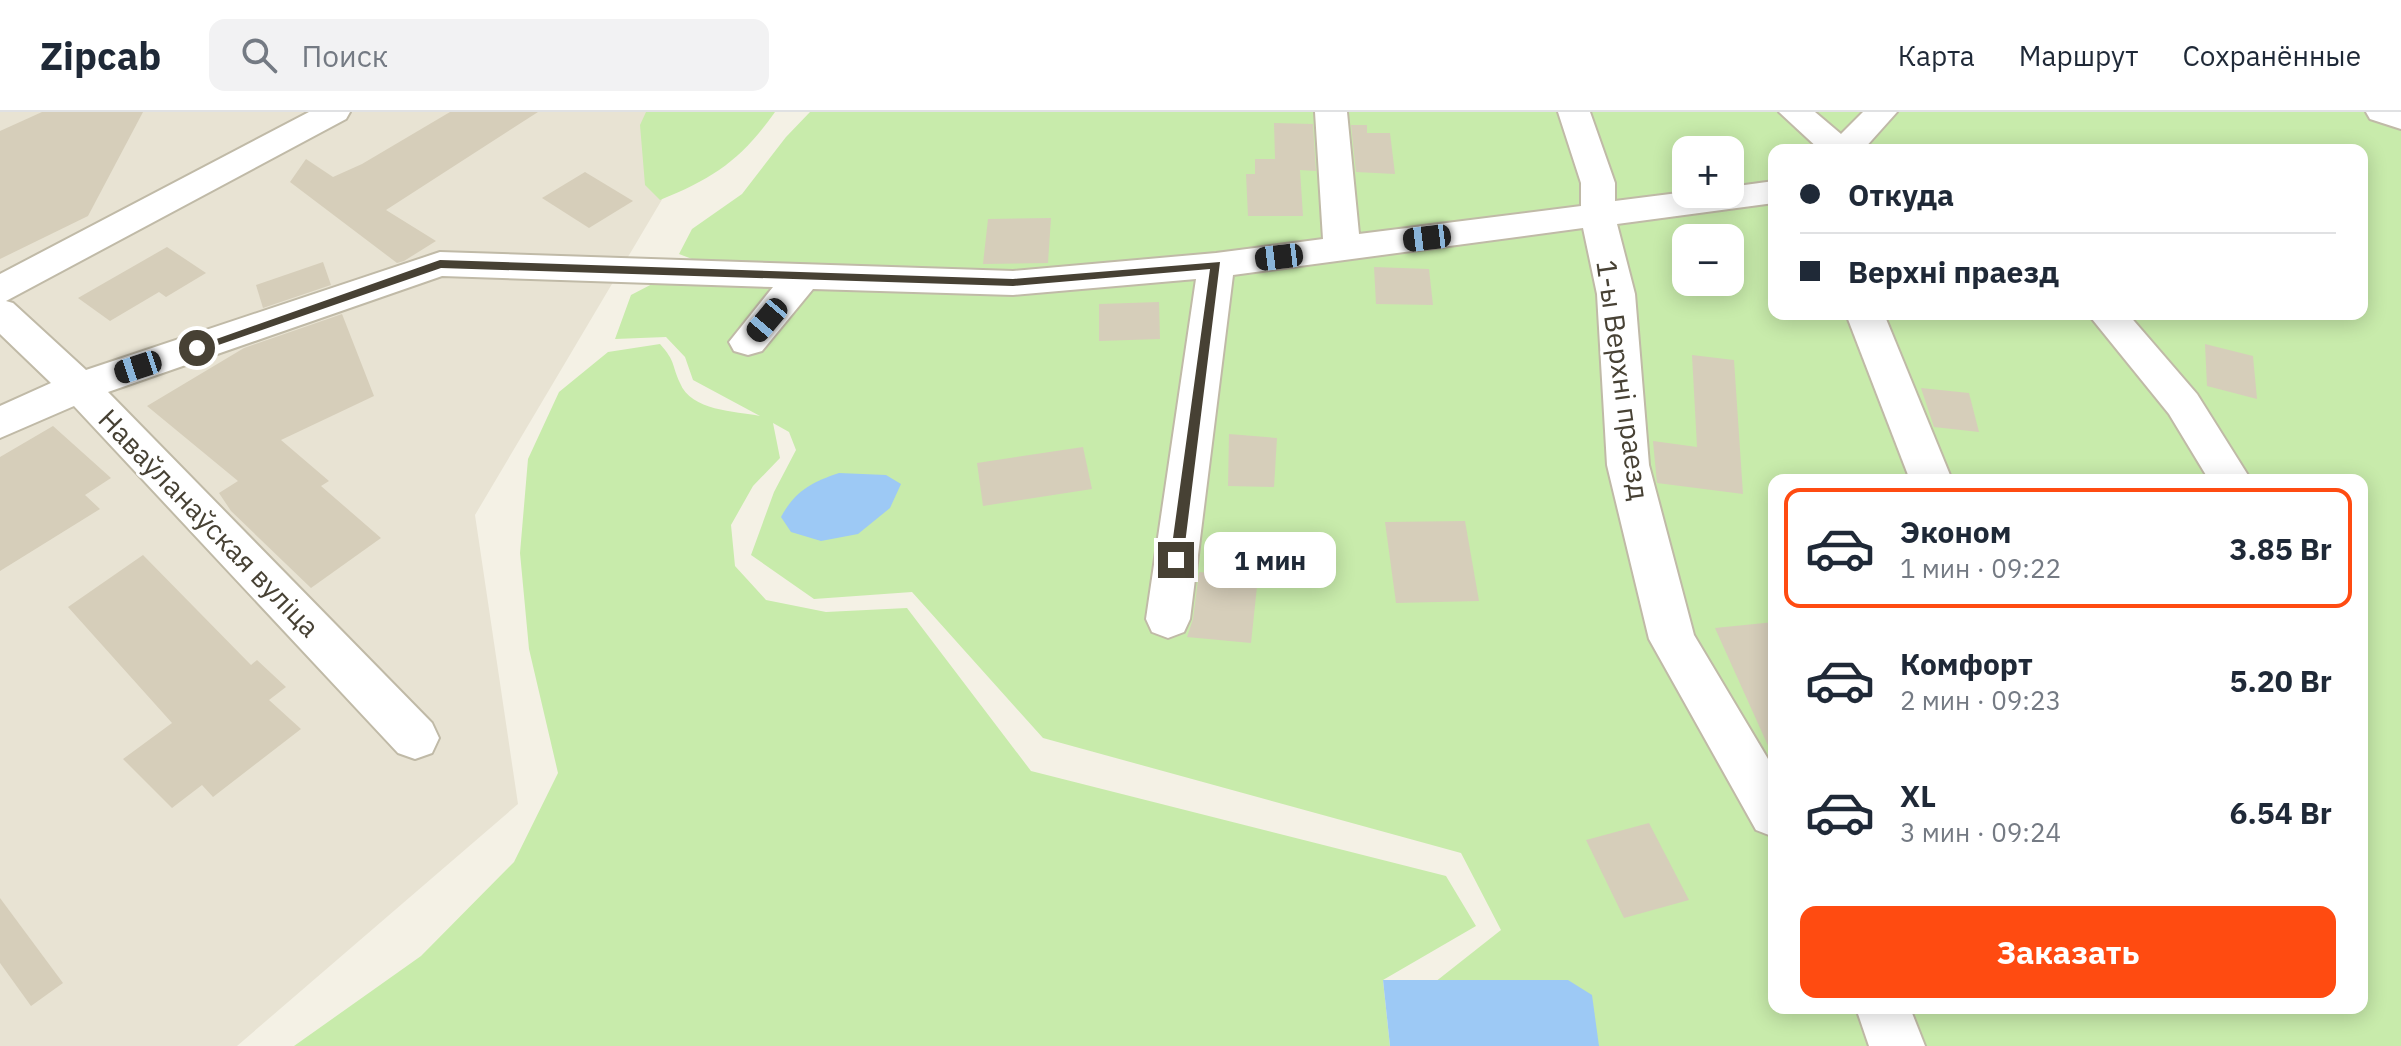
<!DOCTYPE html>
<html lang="ru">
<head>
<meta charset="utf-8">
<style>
	body { margin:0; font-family:"IBM Plex Sans",sans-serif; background:#f2f2f3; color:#1f2937; height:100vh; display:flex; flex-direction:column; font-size:30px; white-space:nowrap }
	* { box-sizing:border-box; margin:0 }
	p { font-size:26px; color:#747a83 }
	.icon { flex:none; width:44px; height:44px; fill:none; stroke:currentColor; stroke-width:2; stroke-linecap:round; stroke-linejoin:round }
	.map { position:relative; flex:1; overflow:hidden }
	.details { position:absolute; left:1768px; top:362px; width:600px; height:540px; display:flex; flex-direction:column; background:#fff; border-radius:16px; box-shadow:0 4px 20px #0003 }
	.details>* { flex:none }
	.guide { position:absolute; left:1768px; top:32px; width:600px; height:176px; border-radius:16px; box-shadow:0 4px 20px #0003; display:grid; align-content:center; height:176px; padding:0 32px; background:#fff }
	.controls { position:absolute; left:1672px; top:24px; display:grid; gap:16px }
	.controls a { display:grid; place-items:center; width:72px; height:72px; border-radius:16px; background:#fff; box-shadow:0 4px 20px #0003; font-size:40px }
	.end { position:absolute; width:36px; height:36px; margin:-18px; border:10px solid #474134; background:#fff; box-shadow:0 0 0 4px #fff }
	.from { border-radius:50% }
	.bubble { position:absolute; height:56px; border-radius:16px; background:#fff; box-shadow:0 4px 20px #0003; font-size:26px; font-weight:800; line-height:56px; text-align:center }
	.car { position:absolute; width:24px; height:48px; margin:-24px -12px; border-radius:10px; box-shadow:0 0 6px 2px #0007; background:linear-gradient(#222 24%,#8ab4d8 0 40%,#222 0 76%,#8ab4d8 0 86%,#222 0) }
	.guide b { display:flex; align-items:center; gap:28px; height:76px; font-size:30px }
	.guide b+b { border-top:2px solid #e0e1e3 }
	.guide i { width:20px; height:20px; background:#1f2937 }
	ul { padding:14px 0 0; list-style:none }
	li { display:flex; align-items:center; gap:24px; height:120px; margin:0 16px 12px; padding:0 16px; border:4px solid transparent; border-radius:16px }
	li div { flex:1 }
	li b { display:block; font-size:30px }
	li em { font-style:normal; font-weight:800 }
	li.on { border-color:#ff4b11 }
	li>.icon { width:72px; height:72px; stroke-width:1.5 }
	.cta { display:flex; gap:16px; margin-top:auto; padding:16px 32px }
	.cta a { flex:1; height:92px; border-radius:16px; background:#ff4b11; color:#fff; font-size:32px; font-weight:800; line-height:92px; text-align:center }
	header { display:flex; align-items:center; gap:48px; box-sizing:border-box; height:112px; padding:0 40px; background:#fff; border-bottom:2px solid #e0e1e3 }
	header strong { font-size:38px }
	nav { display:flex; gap:44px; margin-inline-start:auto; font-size:28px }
	.search { width:560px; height:72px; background:#f2f2f3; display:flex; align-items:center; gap:20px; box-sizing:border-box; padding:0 28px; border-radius:16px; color:#747a83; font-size:30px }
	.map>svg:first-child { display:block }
	.residential { fill:#e8e3d3 }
	.green { fill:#c8ebab; fill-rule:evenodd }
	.water { fill:#9dc9f5 }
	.building { fill:#d6ceba }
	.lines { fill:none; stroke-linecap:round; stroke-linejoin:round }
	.minor-casing { stroke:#c0baa7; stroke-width:4 }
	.minor { fill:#fff; fill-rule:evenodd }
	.route { fill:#474134 }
	.labels { text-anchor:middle; stroke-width:6; stroke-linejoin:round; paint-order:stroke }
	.street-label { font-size:28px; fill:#474134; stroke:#fff }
</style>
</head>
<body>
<header>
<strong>Zipcab</strong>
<div class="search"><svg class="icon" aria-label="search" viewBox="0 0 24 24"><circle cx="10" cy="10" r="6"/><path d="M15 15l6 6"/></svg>Поиск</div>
<nav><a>Карта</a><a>Маршрут</a><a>Сохранённые</a></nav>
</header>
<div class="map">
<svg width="2401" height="934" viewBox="0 0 2401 934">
	<rect width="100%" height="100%" fill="#f4f1e5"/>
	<path class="residential" d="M0 0H695L705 15 475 403 518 692 237 934H0Z"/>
	<g class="green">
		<path d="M646 0H775C741 48 714 66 660 88L645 73 640 13Z"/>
		<path d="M810 0H2401V934H1424L1411 889 1501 818 1461 741 1043 626 912 480 814 487 751 443 774 380 796 338 789 320 773 311 780 346 753 374 731 413 735 454 766 488 826 500 907 496 1031 659 1446 764 1476 814 1383 868 1390 934H294L421 844 514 750 558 661 529 537 520 441 528 347 559 280 608 240 660 232C676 250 671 251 680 271 691 299 735 299 760 304L693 268 685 245 666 225 615 227 631 183 656 170 673 171 692 147 679 142 692 117 742 82 786 25ZM1686 38H1730V82H1686ZM1774 38H2362V202H1774ZM1686 126H1730V170H1686ZM1774 368H2362V896H1774Z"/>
	</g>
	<g class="water">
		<path d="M839 361 886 363 901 372 890 396 858 422 821 429 791 420 781 405C795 379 812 370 839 361Z"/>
		<path d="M1383 868H1568L1592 883 1599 934H1390Z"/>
	</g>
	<g class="building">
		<path d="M42 0H143L88 104 0 147V19Z"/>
		<path d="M450 0H538L386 98 436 129 404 149 397 151 290 70 306 47 333 65 362 52Z"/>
		<path d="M1274 11 1313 12 1316 59 1300 58 1303 104H1248L1246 62H1255V47H1275Z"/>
		<path d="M1351 13H1367V21H1390L1395 62 1356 60Z"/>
		<path d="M585 60 633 89 589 116 542 86Z"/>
		<path d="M1051 106 1048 151 983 152 988 107Z"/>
		<path d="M167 135 206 161 166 185 159 180 110 209 78 186Z"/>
		<path d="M323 150 331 173 263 196 256 173Z"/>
		<path d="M1374 155 1429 157 1433 193 1376 192Z"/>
		<path d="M1159 190 1160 227 1099 229V192Z"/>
		<path d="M342 202 374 284 281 328 329 369 321 374 381 426 311 476 231 399 219 381 238 369 147 294 244 236Z"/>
		<path d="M2205 232 2253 244 2257 287 2207 274Z"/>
		<path d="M1692 243 1734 248 1743 382 1657 371 1653 329 1697 335Z"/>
		<path d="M1921 276 1969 281 1979 320 1934 315Z"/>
		<path d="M53 314 111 366 85 383 100 397 0 459V345Z"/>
		<path d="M1229 322 1277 326 1274 375 1228 374Z"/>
		<path d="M1083 335 1092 377 983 394 977 351Z"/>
		<path d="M1465 409 1479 489 1396 491 1385 410Z"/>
		<path d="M143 443 251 553 257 548 286 575 269 588 301 617 213 685 202 673 172 696 123 647 172 611 68 495Z"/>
		<path d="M1199 460 1258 465 1251 531 1187 525 1193 507Z"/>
		<path d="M1774 510V647L1715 516Z"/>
		<path d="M1649 711 1689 788 1624 806 1586 728Z"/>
		<path d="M0 786 63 871 31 894 0 851Z"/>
	</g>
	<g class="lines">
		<g class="minor-casing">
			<g id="minor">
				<path d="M309 0H350L346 7 6 189 13 191 86 258 440 140 1013 159 1216 141 1323 127 1315 0H1347L1359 122 1581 94V71L1558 0H1590L1615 71V89L1686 80 1730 82V75L1774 69V91L1617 112 1635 182 1649 353 1694 523 1774 657V725L1756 718 1649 527 1607 353 1597 182 1583 116 1233 163 1190 507 1184 520 1168 526 1152 520 1146 507 1196 167 1013 183 813 177 762 239 748 243 734 239 729 230 773 175 442 164 108 280 432 611 439 626 432 641 415 647 398 641 74 294 0 326V294L51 271 0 222V162Z"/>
				<path d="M1779 0H1815L1841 22 1863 0H1897L1863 38H1820Z"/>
				<path d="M2366 0H2401V17L2370 7Z"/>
				<path d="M1846 202H1884L1952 368H1910Z"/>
				<path d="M2088 202H2128L2197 282 2251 368H2209L2169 302Z"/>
				<path d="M1856 896H1910L1925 934H1869Z"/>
			</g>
		</g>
		<use href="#minor" class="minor"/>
	</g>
	<path class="route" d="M440 148 1013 167 1220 150 1183 448 1176 453 1170 448 1210 157 1013 174 441 156 201 239 191 236Z"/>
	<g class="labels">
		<g class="street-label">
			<text transform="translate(1623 268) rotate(82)" y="10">1-ы Верхні праезд</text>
			<text transform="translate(209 411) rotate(46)" y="10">Наваўланаўская вуліца</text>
		</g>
	</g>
</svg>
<div class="controls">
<a>+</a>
<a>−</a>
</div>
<i class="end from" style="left:197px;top:236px"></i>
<i class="end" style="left:1176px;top:448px"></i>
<div class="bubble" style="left:1204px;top:420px;width:132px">1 мин</div>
<i class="car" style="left:1427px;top:126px;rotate:263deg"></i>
<i class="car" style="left:1279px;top:145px;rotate:263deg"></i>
<i class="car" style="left:767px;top:208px;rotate:220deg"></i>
<i class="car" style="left:138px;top:255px;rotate:252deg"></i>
<div class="guide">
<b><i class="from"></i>Откуда</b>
<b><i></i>Верхні праезд</b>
</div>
<section class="details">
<ul>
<li class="on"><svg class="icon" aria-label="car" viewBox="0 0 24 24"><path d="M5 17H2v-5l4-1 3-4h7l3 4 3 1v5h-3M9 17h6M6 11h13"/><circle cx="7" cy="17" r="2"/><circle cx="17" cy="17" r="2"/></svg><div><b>Эконом</b><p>1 мин · 09:22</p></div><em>3.85 Br</em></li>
<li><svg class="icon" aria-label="car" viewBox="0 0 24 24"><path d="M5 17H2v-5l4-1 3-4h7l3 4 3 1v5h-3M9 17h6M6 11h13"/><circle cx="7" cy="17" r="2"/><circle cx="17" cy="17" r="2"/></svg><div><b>Комфорт</b><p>2 мин · 09:23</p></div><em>5.20 Br</em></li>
<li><svg class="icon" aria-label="car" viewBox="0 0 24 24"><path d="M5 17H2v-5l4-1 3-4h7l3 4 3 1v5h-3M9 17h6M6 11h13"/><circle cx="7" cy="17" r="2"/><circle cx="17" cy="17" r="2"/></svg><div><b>XL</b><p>3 мин · 09:24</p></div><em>6.54 Br</em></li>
</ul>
<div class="cta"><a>Заказать</a></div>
</section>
</div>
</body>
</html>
